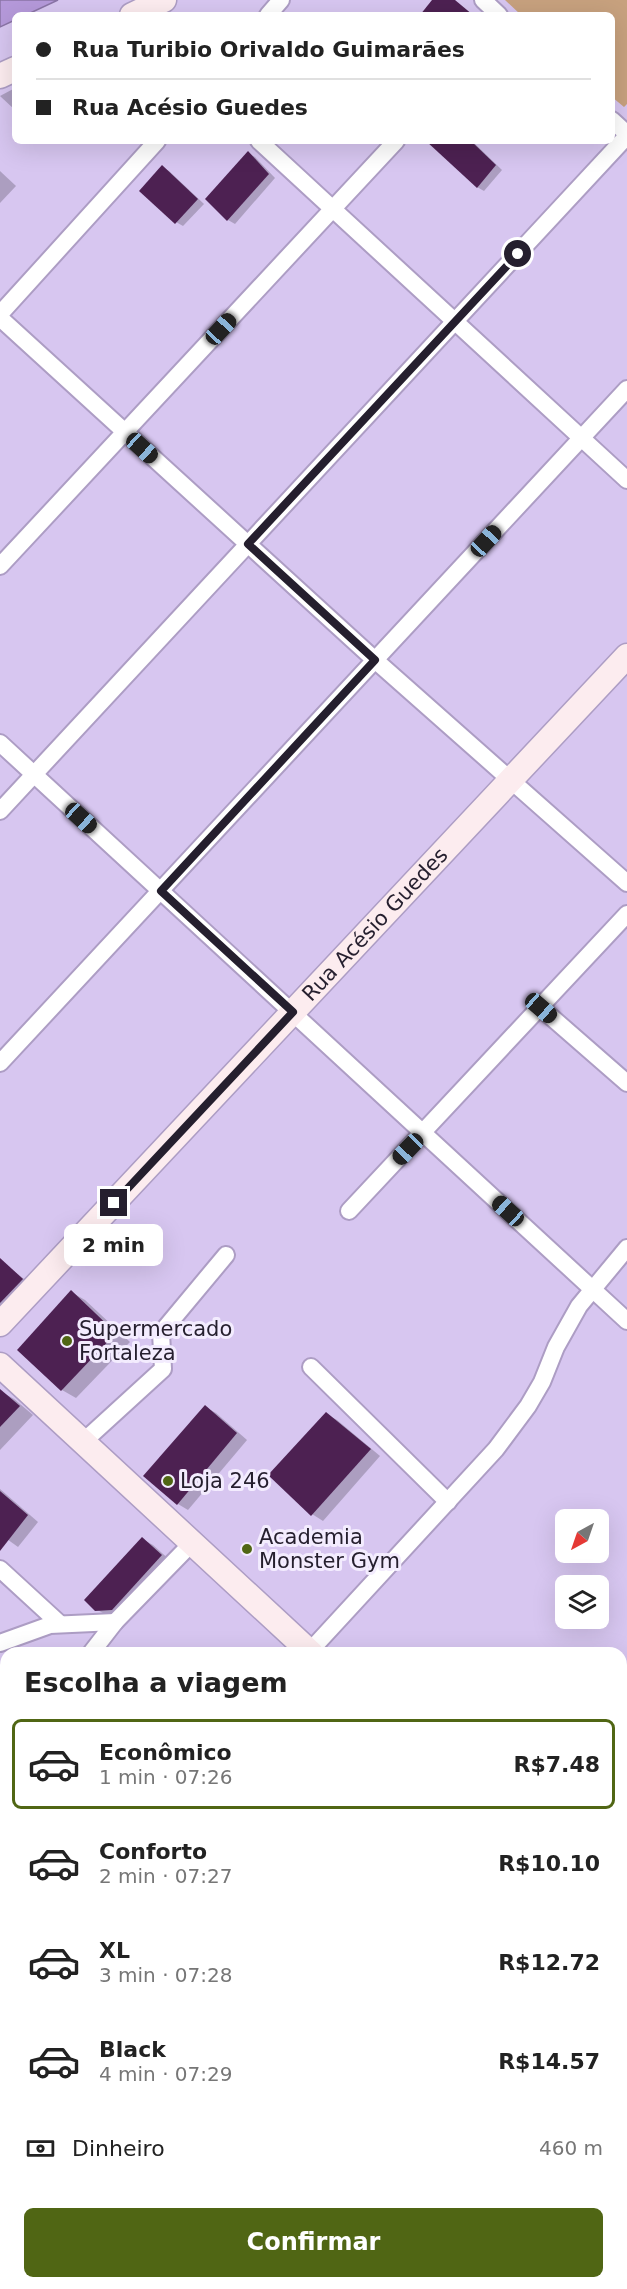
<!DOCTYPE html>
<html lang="pt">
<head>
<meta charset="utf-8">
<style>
	body { margin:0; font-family:"DejaVu Sans",sans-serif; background:#f6f6f6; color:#222; height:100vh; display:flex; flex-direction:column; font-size:22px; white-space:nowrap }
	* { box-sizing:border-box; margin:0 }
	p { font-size:20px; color:#767676 }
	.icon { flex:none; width:33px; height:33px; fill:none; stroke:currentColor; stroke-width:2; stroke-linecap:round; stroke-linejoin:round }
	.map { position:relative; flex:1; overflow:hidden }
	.details { position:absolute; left:0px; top:1647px; width:627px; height:642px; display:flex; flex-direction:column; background:#fff; border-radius:18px 18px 0 0; box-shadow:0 6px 24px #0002 }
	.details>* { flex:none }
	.guide { position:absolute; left:12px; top:12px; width:603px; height:132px; border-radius:9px; box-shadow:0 6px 24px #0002; display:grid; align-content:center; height:132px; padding:0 24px; background:#fff }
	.needle { width:39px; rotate:220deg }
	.tools { position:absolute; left:555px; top:1509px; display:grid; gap:12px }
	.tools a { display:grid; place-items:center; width:54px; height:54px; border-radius:9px; background:#fff; box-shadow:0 6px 24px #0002; font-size:30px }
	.end { position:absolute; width:27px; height:27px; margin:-14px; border:8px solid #251f2e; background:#fff; box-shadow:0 0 0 3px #fff }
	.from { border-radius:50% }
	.bubble { position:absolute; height:42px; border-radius:9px; background:#fff; box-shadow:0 6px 24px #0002; font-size:20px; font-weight:600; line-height:42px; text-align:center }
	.car { position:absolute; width:18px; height:36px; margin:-18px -9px; border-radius:8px; box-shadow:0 0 4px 2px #0007; background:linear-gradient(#222 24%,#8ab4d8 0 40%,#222 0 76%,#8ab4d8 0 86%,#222 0) }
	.guide b { display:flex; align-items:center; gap:21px; height:57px; font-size:22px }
	.guide b+b { border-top:2px solid #e0e0e0 }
	.guide i { width:15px; height:15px; background:#222 }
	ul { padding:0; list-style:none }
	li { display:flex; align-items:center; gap:18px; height:90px; margin:0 12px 9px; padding:0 12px; border:3px solid transparent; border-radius:9px }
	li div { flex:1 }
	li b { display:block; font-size:22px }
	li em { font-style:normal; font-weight:600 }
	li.selected { border-color:#506614 }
	li>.icon { width:54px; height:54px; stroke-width:1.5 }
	h2 { padding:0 24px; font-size:27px; line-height:72px }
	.pay { display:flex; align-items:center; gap:15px; height:66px; padding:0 24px; font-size:22px }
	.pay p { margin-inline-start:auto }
	.primary-button { display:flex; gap:12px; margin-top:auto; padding:12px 24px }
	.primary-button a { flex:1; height:69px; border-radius:9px; background:#506614; color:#fff; font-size:24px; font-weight:600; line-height:69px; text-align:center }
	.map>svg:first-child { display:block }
	.green { fill:#c7a17e }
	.water { fill:#b599da; stroke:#8a74a6; stroke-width:1.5 }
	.shadow { fill:#0003 }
	.building { fill:#4d2152 }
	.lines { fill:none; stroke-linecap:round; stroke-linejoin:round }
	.street-casing { stroke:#ad9dc4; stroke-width:20 }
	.secondary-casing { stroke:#ad9dc4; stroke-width:27 }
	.path { stroke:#847896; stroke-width:3; stroke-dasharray:1.5 4.5; stroke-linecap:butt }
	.street { stroke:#fff; stroke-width:16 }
	.secondary { stroke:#fcecef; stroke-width:24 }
	.route { stroke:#251f2e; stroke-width:8 }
	.poi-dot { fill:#506614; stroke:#f3ecfe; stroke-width:2 }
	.labels { text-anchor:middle; stroke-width:6; stroke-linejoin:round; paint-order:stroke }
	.street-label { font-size:21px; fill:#251f2e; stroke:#f3ecfe }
	.poi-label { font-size:21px; fill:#251f2e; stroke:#f3ecfe; text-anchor:start }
</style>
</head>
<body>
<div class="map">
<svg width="627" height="2289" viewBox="0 0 627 2289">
	<rect width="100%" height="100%" fill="#d7c6f0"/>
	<path class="green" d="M505 0H627V104L624 107 612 97V15H521Z"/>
	<path class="water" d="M0 0H58L26 15H15V20L0 27Z"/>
	<g class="shadow">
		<path d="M15 88V110L0 96Z"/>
		<path d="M428 141H472L502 170 484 191 477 187Z"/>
		<path d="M248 153 255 157 275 178 235 224 228 220Z"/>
		<path d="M162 167 169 171 204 204 183 226 176 222Z"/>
		<path d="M0 171 16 186 0 203Z"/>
		<path d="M1 1261 29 1283 0 1316V1262Z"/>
		<path d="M71 1292 85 1300 130 1342 76 1398 62 1390Z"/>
		<path d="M0 1391 14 1399 33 1415 0 1450Z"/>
		<path d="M205 1407 216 1413 247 1440 188 1510 178 1504Z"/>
		<path d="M326 1414 337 1420 380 1456 323 1521 312 1514Z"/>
		<path d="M0 1489 38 1522 18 1547 0 1534Z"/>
		<path d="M142 1539 153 1545 172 1562 123 1616H108L96 1609Z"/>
		<path d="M621 1976 627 1981V1990L621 1996Z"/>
	</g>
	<g class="building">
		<path d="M432 0H455L473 15H420Z"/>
		<path d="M426 141H471L496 165 477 188Z"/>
		<path d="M248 151 269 174 227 221 205 199Z"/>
		<path d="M162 165 198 199 175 224 139 191Z"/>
		<path d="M0 1258 23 1279 0 1303Z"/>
		<path d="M71 1290 116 1333 61 1391 17 1350Z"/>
		<path d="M0 1389 20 1406 0 1427Z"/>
		<path d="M205 1405 237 1433 177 1505 143 1476Z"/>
		<path d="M326 1412 371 1449 311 1516 268 1475Z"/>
		<path d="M0 1491 28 1515 0 1551Z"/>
		<path d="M142 1537 162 1555 112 1610 95 1611 84 1600Z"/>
	</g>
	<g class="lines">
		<g class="street-casing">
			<g id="street">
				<path d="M483 0 499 15"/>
				<path d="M268 15 281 0"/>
				<path d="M612 120 627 134"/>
				<path d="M259 141 627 480"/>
				<path d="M0 314 157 141"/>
				<path d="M0 318 375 660 627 883"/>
				<path d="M0 566 396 141"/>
				<path d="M0 743 627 1321"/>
				<path d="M0 811 627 136"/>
				<path d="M541 1008 627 1083"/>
				<path d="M0 1063 627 389"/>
				<path d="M349 1211 627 914"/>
				<path d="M311 1367 448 1502"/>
				<path d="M83 1442 163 1369 161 1333 226 1255"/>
				<path d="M0 1569 60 1624"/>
				<path d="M0 1643 50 1625 115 1622"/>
				<path d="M309 1652 496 1449 528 1406 542 1382 556 1347 579 1306 627 1248"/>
				<path d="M91 1653 115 1622 192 1543"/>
				<path d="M0 1741 6 1738"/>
				<path d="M0 1860 6 1858"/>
				<path d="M0 1967 6 1961"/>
				<path d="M621 2142 627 2136"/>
				<path d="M479 2289 485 2283"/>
			</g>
		</g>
		<g class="secondary-casing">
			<g id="secondary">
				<path d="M132 15 164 0"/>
				<path d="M0 76 15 69"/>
				<path id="s1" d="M0 1324 627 656"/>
				<path d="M0 1365 311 1653"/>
				<path d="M621 1940 627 1945"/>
			</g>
		</g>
		<g class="path">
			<path d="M0 2274 6 2278"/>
			<path d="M13 2283 22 2289"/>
			<path d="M365 2289 371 2283"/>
		</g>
		<use href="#street" class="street"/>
		<use href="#secondary" class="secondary"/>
	</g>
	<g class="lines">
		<path class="route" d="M114 1203 293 1012 161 891 375 660 248 544 518 254"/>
	</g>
	<g class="poi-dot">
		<circle cx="67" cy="1341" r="6"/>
		<circle cx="168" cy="1481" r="6"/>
		<circle cx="247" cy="1549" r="6"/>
	</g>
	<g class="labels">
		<g class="street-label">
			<text dy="7" stroke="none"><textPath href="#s1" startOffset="548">Rua Acésio Guedes</textPath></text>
		</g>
		<g class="poi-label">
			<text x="79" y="1336">Supermercado<tspan x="79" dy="24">Fortaleza</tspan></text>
			<text x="180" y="1488">Loja 246</text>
			<text x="259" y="1544">Academia<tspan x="259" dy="24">Monster Gym</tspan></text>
		</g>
	</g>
</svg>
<div class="tools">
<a><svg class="needle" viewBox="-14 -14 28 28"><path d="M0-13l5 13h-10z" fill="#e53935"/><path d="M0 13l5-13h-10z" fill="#767676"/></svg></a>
<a><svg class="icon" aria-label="layers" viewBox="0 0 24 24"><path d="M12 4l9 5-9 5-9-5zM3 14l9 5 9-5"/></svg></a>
</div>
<i class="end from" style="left:518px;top:254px"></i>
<i class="end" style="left:114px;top:1203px"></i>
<div class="bubble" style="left:64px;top:1224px;width:99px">2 min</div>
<i class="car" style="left:221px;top:329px;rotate:43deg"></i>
<i class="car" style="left:142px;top:448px;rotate:132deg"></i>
<i class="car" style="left:486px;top:541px;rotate:43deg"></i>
<i class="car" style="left:81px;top:818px;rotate:132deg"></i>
<i class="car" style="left:541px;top:1008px;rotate:131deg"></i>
<i class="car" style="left:408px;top:1149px;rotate:224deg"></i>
<i class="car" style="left:508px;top:1211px;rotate:312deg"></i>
<div class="guide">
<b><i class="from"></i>Rua Turibio Orivaldo Guimarães</b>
<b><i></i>Rua Acésio Guedes</b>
</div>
<section class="details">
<h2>Escolha a viagem</h2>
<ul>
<li class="selected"><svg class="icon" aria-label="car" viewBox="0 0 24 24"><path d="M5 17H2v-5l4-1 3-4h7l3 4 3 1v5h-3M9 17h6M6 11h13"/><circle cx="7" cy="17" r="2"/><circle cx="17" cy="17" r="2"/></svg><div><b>Econômico</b><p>1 min · 07:26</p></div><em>R$7.48</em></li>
<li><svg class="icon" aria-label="car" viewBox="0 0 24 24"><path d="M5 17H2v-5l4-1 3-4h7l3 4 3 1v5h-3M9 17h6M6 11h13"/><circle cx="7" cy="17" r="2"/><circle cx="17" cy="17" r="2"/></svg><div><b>Conforto</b><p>2 min · 07:27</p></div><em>R$10.10</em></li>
<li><svg class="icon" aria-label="car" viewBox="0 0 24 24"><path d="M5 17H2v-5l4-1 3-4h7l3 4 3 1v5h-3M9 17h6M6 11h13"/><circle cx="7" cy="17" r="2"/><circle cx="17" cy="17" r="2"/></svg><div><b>XL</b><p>3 min · 07:28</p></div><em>R$12.72</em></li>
<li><svg class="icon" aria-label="car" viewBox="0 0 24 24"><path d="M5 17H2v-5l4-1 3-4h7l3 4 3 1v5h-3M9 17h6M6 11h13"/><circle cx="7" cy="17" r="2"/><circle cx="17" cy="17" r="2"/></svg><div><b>Black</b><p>4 min · 07:29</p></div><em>R$14.57</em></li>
</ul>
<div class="pay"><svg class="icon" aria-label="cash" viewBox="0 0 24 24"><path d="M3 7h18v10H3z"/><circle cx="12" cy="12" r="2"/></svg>Dinheiro<p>460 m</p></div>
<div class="primary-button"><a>Confirmar</a></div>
</section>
</div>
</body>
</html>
